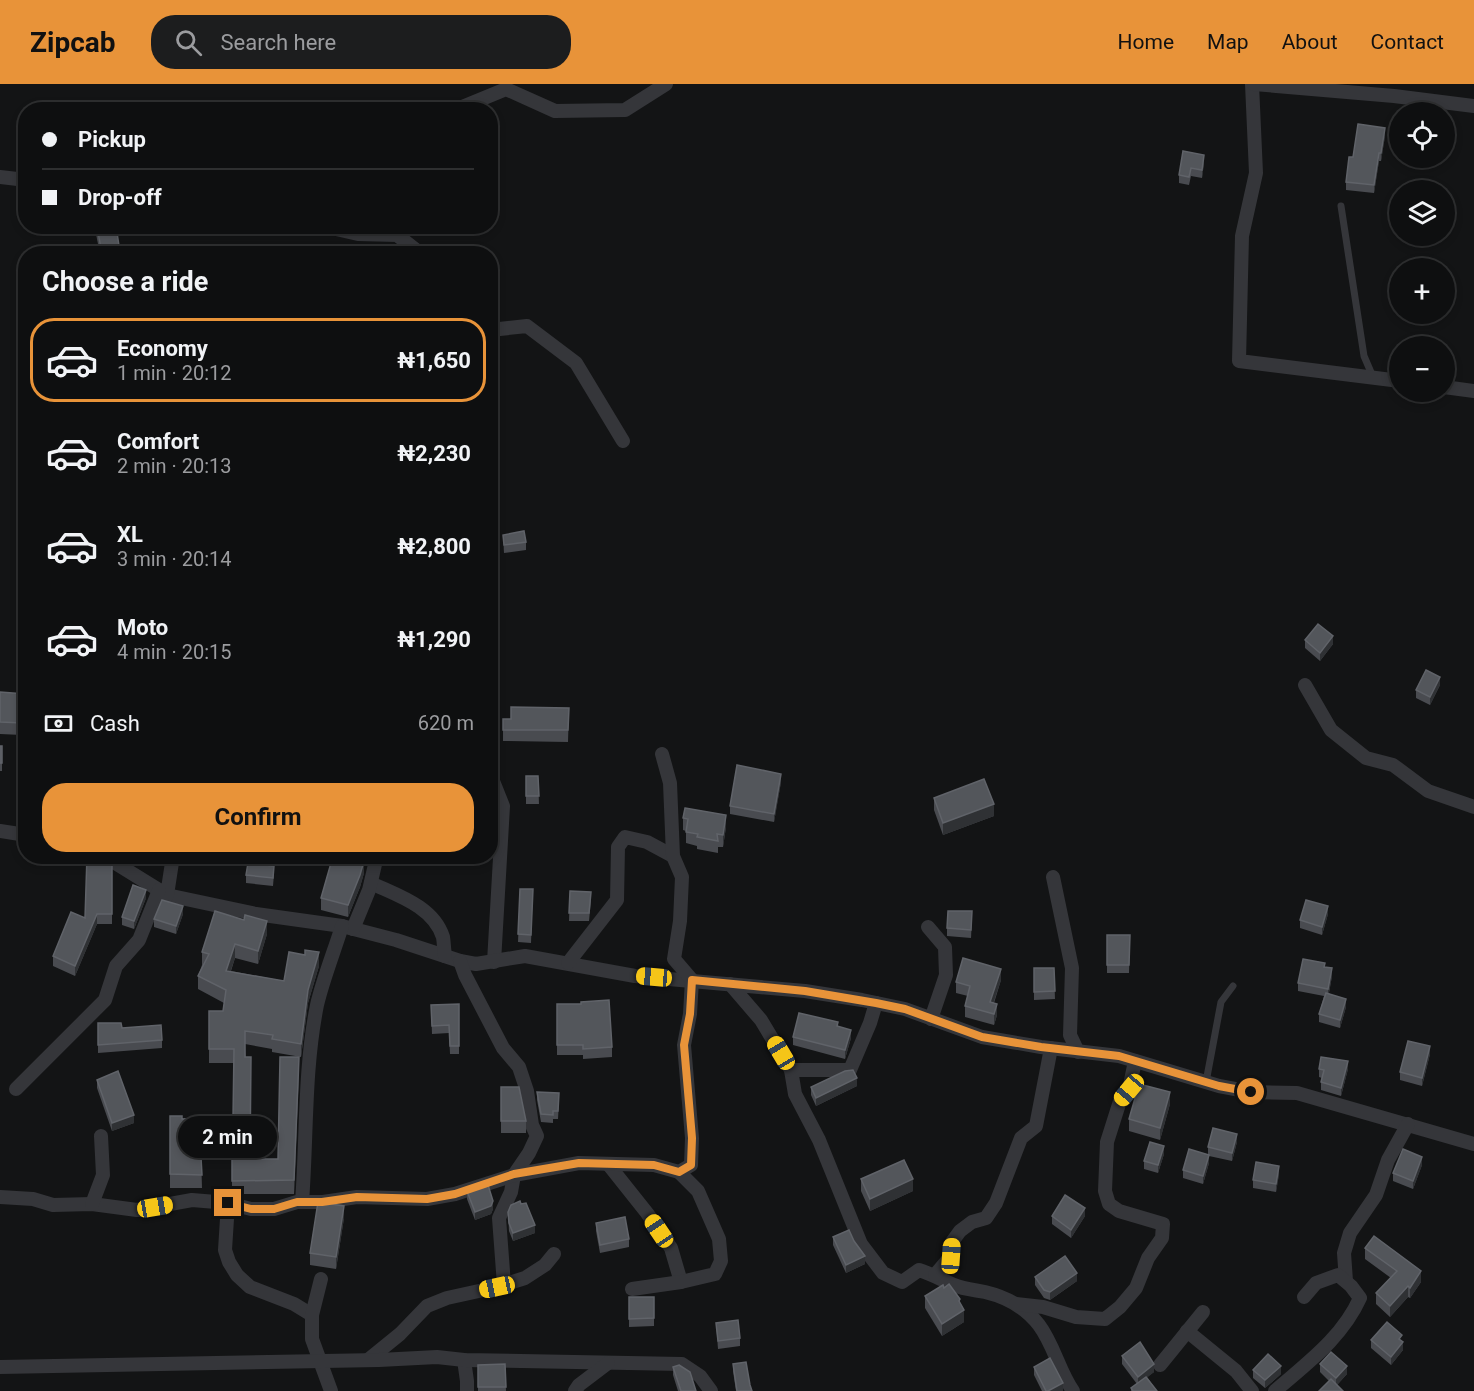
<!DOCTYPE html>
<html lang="en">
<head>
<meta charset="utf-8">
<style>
	body { margin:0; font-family:Roboto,sans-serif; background:#1c1d1e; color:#f1f3f6; height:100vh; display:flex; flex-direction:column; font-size:22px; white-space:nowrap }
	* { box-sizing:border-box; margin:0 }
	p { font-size:20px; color:#9b9c9f }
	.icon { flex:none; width:33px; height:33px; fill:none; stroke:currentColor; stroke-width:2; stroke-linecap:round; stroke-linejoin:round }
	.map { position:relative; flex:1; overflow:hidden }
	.side { position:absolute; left:18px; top:162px; width:480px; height:618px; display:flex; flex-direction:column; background:#0e0f10; border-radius:24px; box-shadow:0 3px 9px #0003,0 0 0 2px #2e2f30 }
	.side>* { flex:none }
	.top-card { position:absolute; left:18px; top:18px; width:480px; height:132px; border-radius:24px; box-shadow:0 3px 9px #0003,0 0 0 2px #2e2f30; display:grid; align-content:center; height:132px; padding:0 24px; background:#0e0f10 }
	.fabs { position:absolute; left:1389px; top:18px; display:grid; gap:12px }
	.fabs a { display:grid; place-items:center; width:66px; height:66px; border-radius:50%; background:#0e0f10; box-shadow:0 3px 9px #0003,0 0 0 2px #2e2f30; font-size:30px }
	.end { position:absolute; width:27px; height:27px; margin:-14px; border:8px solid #e89339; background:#111; box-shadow:0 0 0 3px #111 }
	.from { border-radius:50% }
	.bubble { position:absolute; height:42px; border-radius:21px; background:#0e0f10; box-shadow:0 3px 9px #0003,0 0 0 2px #2e2f30; font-size:20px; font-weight:700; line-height:42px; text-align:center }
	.car { position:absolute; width:18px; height:36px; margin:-18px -9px; border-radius:8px; box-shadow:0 0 4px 2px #0007; background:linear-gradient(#f5c518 24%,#345 0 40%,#f5c518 0 76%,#345 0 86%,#f5c518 0) }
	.top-card b { display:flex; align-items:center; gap:21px; height:57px; font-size:22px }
	.top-card b+b { border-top:2px solid #2e2f30 }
	.top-card i { width:15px; height:15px; background:#f1f3f6 }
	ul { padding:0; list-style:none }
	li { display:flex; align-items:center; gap:18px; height:84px; margin:0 12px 9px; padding:0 12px; border:3px solid transparent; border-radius:24px }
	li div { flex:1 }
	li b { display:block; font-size:22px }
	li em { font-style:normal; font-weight:700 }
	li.active { border-color:#e89339 }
	li>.icon { width:54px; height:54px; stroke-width:1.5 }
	h2 { padding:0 24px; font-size:27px; line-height:72px }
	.pay { display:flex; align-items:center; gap:15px; height:66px; padding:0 24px; font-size:22px }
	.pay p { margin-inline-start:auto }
	.cta { display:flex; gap:12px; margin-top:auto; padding:12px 24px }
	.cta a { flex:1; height:69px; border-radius:24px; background:#e89339; color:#111; font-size:24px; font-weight:700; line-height:69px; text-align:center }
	header { display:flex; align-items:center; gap:36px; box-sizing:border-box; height:84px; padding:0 30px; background:#e89339; color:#111 }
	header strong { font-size:28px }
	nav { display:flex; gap:33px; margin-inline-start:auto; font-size:21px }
	.search { width:420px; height:54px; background:#1c1d1e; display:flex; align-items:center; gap:15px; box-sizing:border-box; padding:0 21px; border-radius:24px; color:#9b9c9f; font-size:22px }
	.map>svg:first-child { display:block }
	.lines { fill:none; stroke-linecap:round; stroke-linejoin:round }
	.service { stroke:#35363a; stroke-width:7 }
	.minor { stroke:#35363a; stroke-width:14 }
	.wall { fill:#494b50 }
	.shaded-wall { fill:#2f3134 }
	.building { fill:#53565b; stroke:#606369; stroke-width:1.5 }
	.route { stroke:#e89339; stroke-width:8 }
</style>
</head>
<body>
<header>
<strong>Zipcab</strong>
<div class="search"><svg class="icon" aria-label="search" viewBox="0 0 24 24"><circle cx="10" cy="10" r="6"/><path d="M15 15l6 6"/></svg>Search here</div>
<nav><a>Home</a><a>Map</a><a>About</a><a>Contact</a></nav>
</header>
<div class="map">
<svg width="1474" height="1307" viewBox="0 0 1474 1307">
	<rect width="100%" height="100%" fill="#131415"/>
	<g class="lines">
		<g class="service">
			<path d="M1341 122 1364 272 1373 293"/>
			<path d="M1206 998 1221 918 1233 902"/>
		</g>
		<g class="minor">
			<path d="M1252 0 1256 89 1242 152 1239 277 1400 297"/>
			<path d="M1254 0 1394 12 1474 22"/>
			<path d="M455 26 506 5 555 27 625 26 666 0"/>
			<path d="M0 93 26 96"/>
			<path d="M323 142 358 150 397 151 421 170"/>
			<path d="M490 246 527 242 576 279 623 357"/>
			<path d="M1444 303 1474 307"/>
			<path d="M490 582 493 625 490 636"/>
			<path d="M1305 601 1331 646 1366 674 1393 681 1428 707 1474 723"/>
			<path d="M490 681 493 697 503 722 494 878"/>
			<path d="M0 747 26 751"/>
			<path d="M104 772 167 811 256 830 342 842 396 856 460 877 476 880 525 872 635 892 805 907 862 916 905 925 982 953 1041 963 1119 972 1219 1002 1251 1008 1297 1009 1474 1060"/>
			<path d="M1053 793 1072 884 1070 951 1078 968"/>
			<path d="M371 799C396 811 433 822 443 853 444 859 444 866 445 872"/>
			<path d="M167 811 173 772"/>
			<path d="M928 843 945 863 946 891 931 935"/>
			<path d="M353 845 369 806 377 772"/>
			<path d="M460 877 465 891 503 964 519 983 527 1007 532 1041 537 1052 529 1069 514 1091 511 1108 499 1134 504 1201"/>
			<path d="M568 879 617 816 618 763 625 753 647 758 673 772"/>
			<path d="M730 900 761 936 791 986 795 1010 819 1056 861 1160 883 1189 902 1198 919 1186C932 1190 942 1196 954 1201 963 1205 975 1206 985 1208 1006 1213 1026 1224 1039 1241 1054 1261 1059 1287 1073 1307"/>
			<path d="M791 986H850L870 939 876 919"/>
			<path d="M16 1005 105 916 116 882 139 856 159 806"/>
			<path d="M608 1080 647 1129 671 1164 681 1198"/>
			<path d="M0 1113 33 1115 53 1121 92 1120 137 1126 192 1116 228 1119 251 1125H274L297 1118H323L357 1113 427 1115 455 1110 514 1091 579 1079 654 1081 679 1088 691 1081 692 1054 684 961 690 930 692 896 674 875 680 837 682 793 673 772 670 699 662 670"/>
			<path d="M302 1118C307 1052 304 986 317 921 323 895 334 868 342 842"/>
			<path d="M228 1119 225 1166 229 1178 237 1191 250 1203 294 1220 312 1231"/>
			<path d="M92 1120 103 1091 101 1052"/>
			<path d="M935 1191 951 1172 952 1158 960 1147 972 1138 986 1134 996 1119 1021 1054 1036 1042 1051 964"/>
			<path d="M321 1195 312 1231V1255L331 1307"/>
			<path d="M1346 1197 1344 1169 1350 1149 1376 1111 1388 1076 1408 1040"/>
			<path d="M632 1205 681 1198 715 1190 721 1177 719 1155 698 1107 679 1088"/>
			<path d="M1016 1220 1043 1223 1076 1233 1105 1235 1120 1223 1136 1204 1148 1174 1162 1154 1163 1140 1119 1127 1109 1120 1105 1107 1107 1058 1120 1017 1129 1006 1135 977"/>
			<path d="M1187 1247 1236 1287 1252 1307"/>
			<path d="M368 1276 400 1250 427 1222 447 1214 497 1203 525 1194 545 1181 554 1170"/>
			<path d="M464 1276 467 1297V1307"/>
			<path d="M1160 1281 1203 1228"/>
			<path d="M0 1283 379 1276 437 1273 464 1276 682 1280 700 1292 711 1307"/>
			<path d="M575 1307 579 1301 608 1279"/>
			<path d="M1275 1307C1307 1279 1342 1254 1360 1214L1351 1202 1338 1191 1316 1199 1304 1213"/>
		</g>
	</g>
	<g class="wall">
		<path d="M1385 52 1381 77H1379L1374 109 1346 106V98L1353 73Z"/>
		<path d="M1183 67 1204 79 1202 94 1191 92 1189 101 1179 99V91Z"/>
		<path d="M96 142 119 162V170H100L96 150Z"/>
		<path d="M503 451 526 458V466L504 469Z"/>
		<path d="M1305 556 1333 560 1320 577 1305 564Z"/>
		<path d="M1440 601 1430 621 1416 614V606Z"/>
		<path d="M0 608 25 622 22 651 0 650Z"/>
		<path d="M569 624 568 658 503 657V635H511Z"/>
		<rect x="0" y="662" width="2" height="25"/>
		<path d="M526 692H538L539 720H526Z"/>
		<path d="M781 698 774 738 730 730V722Z"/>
		<path d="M934 714 994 732 943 751 934 726Z"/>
		<path d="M683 734 726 743 723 763H718V769L697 765V762L686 759V747L683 746Z"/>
		<path d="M281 772H305L303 782 281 777Z"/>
		<path d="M99 775 112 779V840H97L75 892 53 882V872L85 834Z"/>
		<path d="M364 789 360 803 348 833 321 826V814Z"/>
		<path d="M274 790 273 802 246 799V791Z"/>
		<path d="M520 805H533L531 859 518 858Z"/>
		<path d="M570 807 591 816 589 837H569Z"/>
		<path d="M146 814 134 845 122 841V833Z"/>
		<path d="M183 830 176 850 154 843V835Z"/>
		<path d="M1328 830 1322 851 1300 844V836Z"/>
		<path d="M972 835 971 854 947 852V844Z"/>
		<path d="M244 836 267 850 258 880 235 874 231 887 284 897 319 882 308 919 301 973 272 968V965L245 960 250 1075H278L299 987 294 1110H232V1071H218L217 1069 201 1070 202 1104H170V1032L182 1035 199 1036 233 1034 234 979H209V927H223L224 919 198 905V892L202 881V868Z"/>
		<path d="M1107 851H1130L1129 889H1107Z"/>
		<path d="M1325 883 1332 892 1329 909 1346 923 1340 944 1319 938V930L1324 912 1298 907V899Z"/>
		<path d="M1034 884H1054L1055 915 1034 916Z"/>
		<path d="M1001 896 994 919 997 931 994 941 965 933V922L968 912 956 909V898Z"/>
		<path d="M459 920V970H450L449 949 432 950 431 921Z"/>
		<path d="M557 920 612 963V973L583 975V971H557Z"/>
		<path d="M98 939 122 944 162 956V964L98 969Z"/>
		<path d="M838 942 851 954 845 975 793 961V953Z"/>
		<path d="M1430 970 1422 1002 1400 996V988Z"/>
		<path d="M1319 985H1348L1341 1012 1321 1006V998L1322 994 1319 993Z"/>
		<path d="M97 996 134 1039 112 1047 97 1004Z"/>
		<path d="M857 1002 816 1022 811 1011V1003Z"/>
		<path d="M501 1003 526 1037V1049H501Z"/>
		<path d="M537 1008 559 1017 558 1035H553V1039L541 1038 537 1016Z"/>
		<path d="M1170 1020 1160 1056 1129 1047V1035Z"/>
		<path d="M1237 1058 1232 1077 1209 1072V1079L1203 1100 1183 1094V1086L1208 1071V1063Z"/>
		<path d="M1164 1070 1158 1089 1144 1085V1077Z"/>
		<path d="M1422 1081 1413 1105 1393 1097V1089Z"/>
		<path d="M1279 1090 1276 1108 1253 1104V1096Z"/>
		<path d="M861 1095 913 1107 870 1127 861 1107Z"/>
		<path d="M467 1107 493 1125 491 1130 475 1136 467 1115Z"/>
		<path d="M508 1128 535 1149 513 1157 509 1147Z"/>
		<path d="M1052 1132H1085L1071 1154 1052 1140Z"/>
		<path d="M344 1134 336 1185 310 1181V1169Z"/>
		<path d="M596 1139 629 1155V1163L600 1169 596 1147Z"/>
		<path d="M833 1153 854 1157 865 1180 846 1189 833 1161Z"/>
		<path d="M1365 1164 1421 1198 1410 1214 1408 1213 1390 1233 1376 1220V1209L1391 1194 1365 1175Z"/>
		<path d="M1035 1193 1077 1197 1050 1216 1044 1214 1035 1201Z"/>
		<path d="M944 1204 960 1220 964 1238 942 1252 925 1224V1212Z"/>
		<path d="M629 1213H654V1242L629 1243Z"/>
		<path d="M716 1239 740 1254V1262L718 1265Z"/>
		<path d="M1371 1256 1402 1258 1403 1266 1391 1281 1371 1264Z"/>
		<path d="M1122 1272 1154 1288 1147 1293 1157 1307H1131V1304L1137 1300 1122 1280Z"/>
		<path d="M505 1280 506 1307H478V1281Z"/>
		<path d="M733 1280 750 1301 752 1307H736L733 1287Z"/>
		<path d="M1320 1280 1347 1290 1337 1301 1329 1297 1320 1288Z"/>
		<path d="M673 1283 696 1307H678L673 1291Z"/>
		<path d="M1034 1283 1063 1307H1042L1034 1291Z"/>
		<path d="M1253 1286 1281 1290 1265 1304 1253 1294Z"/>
	</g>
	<g class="shaded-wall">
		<path d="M1385 44V52L1381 77V69Z"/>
		<path d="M1379 69V77L1374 109V101Z"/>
		<path d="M1204 71V79L1202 94V86Z"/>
		<path d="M1333 552V560L1320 577V569Z"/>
		<path d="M1440 593V601L1430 621V613Z"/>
		<path d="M25 610V622L22 651V639Z"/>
		<path d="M781 690V698L774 738V730Z"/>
		<path d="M994 720V732L943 751V739Z"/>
		<path d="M726 731V743L723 763V751Z"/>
		<path d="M364 777V789L360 803 348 833V821Z"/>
		<path d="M146 806V814L134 845V837Z"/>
		<path d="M183 822V830L176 850V842Z"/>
		<path d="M1328 822V830L1322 851V843Z"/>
		<path d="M97 830V840L75 892V882Z"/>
		<path d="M267 837V850L258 880V867Z"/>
		<path d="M235 860V874L226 900V887Z"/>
		<path d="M319 868V882L308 919 301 973V960L308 906Z"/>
		<path d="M1332 884V892L1328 913V905Z"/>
		<path d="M1001 885V896L990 929V918Z"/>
		<path d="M1346 915V923L1340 944V936Z"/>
		<path d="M997 920V931L994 941V930Z"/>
		<path d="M851 946V954L845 975V966Z"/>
		<path d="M1430 962V970L1422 1002V994Z"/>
		<path d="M299 973V987L294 1110V1096Z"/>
		<path d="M1348 977V985L1341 1012V1004Z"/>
		<path d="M857 994V1002L816 1022V1014Z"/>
		<path d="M1170 1008V1020L1160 1056V1044Z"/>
		<path d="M134 1031V1039L112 1047V1039Z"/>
		<path d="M1237 1050V1058L1232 1077V1069Z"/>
		<path d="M1164 1062V1070L1158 1089V1081Z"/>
		<path d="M1209 1071V1079L1203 1100V1092Z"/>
		<path d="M1422 1073V1081L1413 1105V1097Z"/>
		<path d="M1279 1082V1090L1276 1108V1100Z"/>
		<path d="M913 1095V1107L870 1127V1115Z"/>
		<path d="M493 1117V1125L491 1130 475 1136V1128Z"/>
		<path d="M344 1122V1134L336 1185V1173Z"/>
		<path d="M1085 1124V1132L1071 1154V1146Z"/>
		<path d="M535 1141V1149L513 1157V1149Z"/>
		<path d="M865 1172V1180L846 1189V1181Z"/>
		<path d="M1421 1187V1198L1410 1214V1204Z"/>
		<path d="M1077 1189V1197L1050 1216V1208Z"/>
		<path d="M1408 1202V1213L1390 1233V1222Z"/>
		<path d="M964 1226V1238L942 1252V1240Z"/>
		<path d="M1403 1258V1266L1391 1281V1273Z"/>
		<path d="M1154 1280V1288L1138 1301V1293Z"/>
		<path d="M1281 1282V1290L1265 1304V1296Z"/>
		<path d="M1347 1282V1290L1336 1302V1294Z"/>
		<path d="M1063 1299V1307H1048Z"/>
	</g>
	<g class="building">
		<path d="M1358 40 1385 44 1381 69H1379L1374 101 1346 98 1349 73H1353Z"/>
		<path d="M1183 67 1204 71 1202 86 1191 84 1189 93 1179 91Z"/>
		<path d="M97 142H116L119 162 101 165Z"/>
		<path d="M524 447 526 458 504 461 503 451Z"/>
		<path d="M1318 540 1333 552 1320 569 1305 556Z"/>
		<path d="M1426 586 1440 593 1430 613 1416 606Z"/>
		<path d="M0 608 25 610 22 639 0 638Z"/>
		<path d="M511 623 569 624 568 646H503V635H511Z"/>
		<rect x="0" y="662" width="2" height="17"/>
		<path d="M737 681 781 690 774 730 730 722Z"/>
		<path d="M526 692H538L539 712H526Z"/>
		<path d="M984 695 994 720 943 739 934 714Z"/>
		<path d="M685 724 726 731 723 751 717 750 718 757 697 753 698 750 686 748 688 735 683 734Z"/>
		<path d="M87 772H99V775L112 779V830H97L75 882 53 872 71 828 85 834Z"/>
		<path d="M333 772H347L364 777 360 791 348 821 321 814Z"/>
		<path d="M248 779 274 782 273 794 246 791Z"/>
		<path d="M133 801 146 806 134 837 122 833Z"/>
		<path d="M520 805H533L531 851 518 850Z"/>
		<path d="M570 807 591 808 589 829H569Z"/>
		<path d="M162 816 183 822 176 842 154 835Z"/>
		<path d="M1306 816 1328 822 1322 843 1300 836Z"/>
		<path d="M215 827 244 836 245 831 267 837 258 867 235 860 226 887 284 897 289 868 305 871V866L319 868 308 906 301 960 272 955 273 951 245 947V973H251L250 1075H278L280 973H299L294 1096 232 1097V1057L218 1058 217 1055 200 1056 202 1091 170 1090V1032H182V1035L199 1034V1036L233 1034 234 965H209V927H223L226 906 198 892 209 870 202 868Z"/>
		<path d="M948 827H972L971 846 947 844Z"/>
		<path d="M1107 851H1130L1129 881H1107Z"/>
		<path d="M963 874 1001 885 990 918 997 920 994 930 965 922 970 902 956 898Z"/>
		<path d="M1303 875 1325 879 1324 883 1332 884 1328 905 1298 899Z"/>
		<path d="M1034 884H1054L1055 907 1034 908Z"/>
		<path d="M1326 909 1346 915 1340 936 1319 930Z"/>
		<path d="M609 916 612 963 583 965V961H557V920H581V918Z"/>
		<path d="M459 920V962H450L449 941 432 942 431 921Z"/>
		<path d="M799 929 838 938 837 942 851 946 845 966 793 953Z"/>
		<path d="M98 939H121L122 944 161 941 162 956 98 961Z"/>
		<path d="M1408 957 1430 962 1422 994 1400 988Z"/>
		<path d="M1321 973 1348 977 1341 1004 1321 998 1324 986 1319 985Z"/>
		<path d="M853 986 857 994 816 1014 811 1003 845 987Z"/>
		<path d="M118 987 134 1031 112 1039 97 996Z"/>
		<path d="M1139 1000 1170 1008 1160 1044 1129 1035Z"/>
		<path d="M501 1003H519L526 1037H501Z"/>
		<path d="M537 1008 559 1009 558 1027H553V1031L541 1030Z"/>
		<path d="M1213 1044 1237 1050 1232 1069 1208 1063Z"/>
		<path d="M1150 1058 1164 1062 1158 1081 1144 1077Z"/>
		<path d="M1189 1065 1209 1071 1203 1092 1183 1086Z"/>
		<path d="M1403 1065 1422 1073 1413 1097 1393 1089Z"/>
		<path d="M904 1076 913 1095 870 1115 861 1095Z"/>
		<path d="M1256 1078 1279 1082 1276 1100 1253 1096Z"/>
		<path d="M488 1101 493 1117 491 1122 475 1128 467 1107Z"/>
		<path d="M1065 1111 1085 1124 1071 1146 1052 1132Z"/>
		<path d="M520 1117 521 1120 526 1119 535 1141 513 1149 509 1139 508 1128 511 1121Z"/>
		<path d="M318 1118 344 1122 336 1173 310 1169Z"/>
		<path d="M625 1133 629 1155 600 1161 596 1139Z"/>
		<path d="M849 1146 854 1157 865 1172 846 1181 833 1153Z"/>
		<path d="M1374 1152 1421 1187 1410 1204 1408 1202 1390 1222 1376 1209 1397 1187 1365 1164Z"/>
		<path d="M1065 1172 1077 1189 1050 1208 1044 1206 1035 1193Z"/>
		<path d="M949 1200 960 1215 959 1217 964 1226 942 1240 925 1212 943 1201 944 1204Z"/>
		<path d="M629 1213H654V1234L629 1235Z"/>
		<path d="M738 1236 740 1254 718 1257 716 1239Z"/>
		<path d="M1387 1238 1402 1251 1399 1255 1403 1258 1391 1273 1371 1256Z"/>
		<path d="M1140 1258 1154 1280 1138 1293 1122 1272Z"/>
		<path d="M1331 1268 1347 1282 1336 1294 1320 1280Z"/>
		<path d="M1268 1270 1281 1282 1265 1296 1253 1286Z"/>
		<path d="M1050 1274 1063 1299 1048 1307H1046L1034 1283Z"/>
		<path d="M746 1278 750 1301 752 1307H737L733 1280Z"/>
		<path d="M505 1280 506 1303H478V1281Z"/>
		<path d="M679 1281 690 1288 696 1307H681L673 1283Z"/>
		<path d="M1146 1293 1157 1307H1133L1131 1304Z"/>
		<path d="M1331 1295 1343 1307H1319Z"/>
	</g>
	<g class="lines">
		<path class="route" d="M228 1119 251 1125H274L297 1118H322L357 1113 427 1115 455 1110 514 1090 579 1079 654 1081 679 1088 691 1081 692 1054 684 961 690 930 692 896 805 907 876 919 905 925 982 953 1041 963 1119 972 1219 1002 1251 1008"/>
	</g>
</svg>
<div class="fabs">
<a><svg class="icon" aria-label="locate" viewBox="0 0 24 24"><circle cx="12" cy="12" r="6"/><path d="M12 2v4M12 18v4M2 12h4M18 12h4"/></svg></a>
<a><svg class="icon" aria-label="layers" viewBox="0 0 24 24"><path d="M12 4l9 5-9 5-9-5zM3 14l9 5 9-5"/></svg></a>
<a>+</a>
<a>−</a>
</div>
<i class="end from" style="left:1251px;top:1008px"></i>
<i class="end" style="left:228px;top:1119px"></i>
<div class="bubble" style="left:178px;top:1032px;width:99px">2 min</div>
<i class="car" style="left:654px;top:893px;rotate:275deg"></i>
<i class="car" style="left:781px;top:969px;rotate:329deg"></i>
<i class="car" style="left:1129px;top:1006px;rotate:220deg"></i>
<i class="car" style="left:155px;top:1123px;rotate:80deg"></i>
<i class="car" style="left:659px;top:1147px;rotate:326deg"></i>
<i class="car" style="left:951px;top:1172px;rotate:4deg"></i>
<i class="car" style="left:497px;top:1203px;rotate:258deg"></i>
<div class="top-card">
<b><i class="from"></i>Pickup</b>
<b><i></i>Drop-off</b>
</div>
<section class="side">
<h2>Choose a ride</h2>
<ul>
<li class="active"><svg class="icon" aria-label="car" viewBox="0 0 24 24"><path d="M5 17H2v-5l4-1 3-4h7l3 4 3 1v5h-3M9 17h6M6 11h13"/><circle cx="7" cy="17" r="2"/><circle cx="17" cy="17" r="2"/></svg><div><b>Economy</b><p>1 min · 20:12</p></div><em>₦1,650</em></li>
<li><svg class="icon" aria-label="car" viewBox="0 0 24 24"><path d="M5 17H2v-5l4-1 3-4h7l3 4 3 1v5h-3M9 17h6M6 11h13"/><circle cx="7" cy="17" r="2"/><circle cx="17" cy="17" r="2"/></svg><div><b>Comfort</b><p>2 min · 20:13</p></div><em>₦2,230</em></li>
<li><svg class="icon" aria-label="car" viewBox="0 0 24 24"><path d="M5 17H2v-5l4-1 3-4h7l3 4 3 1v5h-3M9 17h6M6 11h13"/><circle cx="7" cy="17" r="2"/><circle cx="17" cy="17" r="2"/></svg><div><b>XL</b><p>3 min · 20:14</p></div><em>₦2,800</em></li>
<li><svg class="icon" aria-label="car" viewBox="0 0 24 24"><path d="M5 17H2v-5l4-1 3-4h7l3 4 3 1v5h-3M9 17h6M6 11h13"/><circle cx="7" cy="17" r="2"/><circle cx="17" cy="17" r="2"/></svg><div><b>Moto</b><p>4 min · 20:15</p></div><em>₦1,290</em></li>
</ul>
<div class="pay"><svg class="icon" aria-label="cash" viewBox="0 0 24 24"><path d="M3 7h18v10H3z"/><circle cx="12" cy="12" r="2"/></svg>Cash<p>620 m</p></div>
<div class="cta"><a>Confirm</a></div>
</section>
</div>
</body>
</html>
